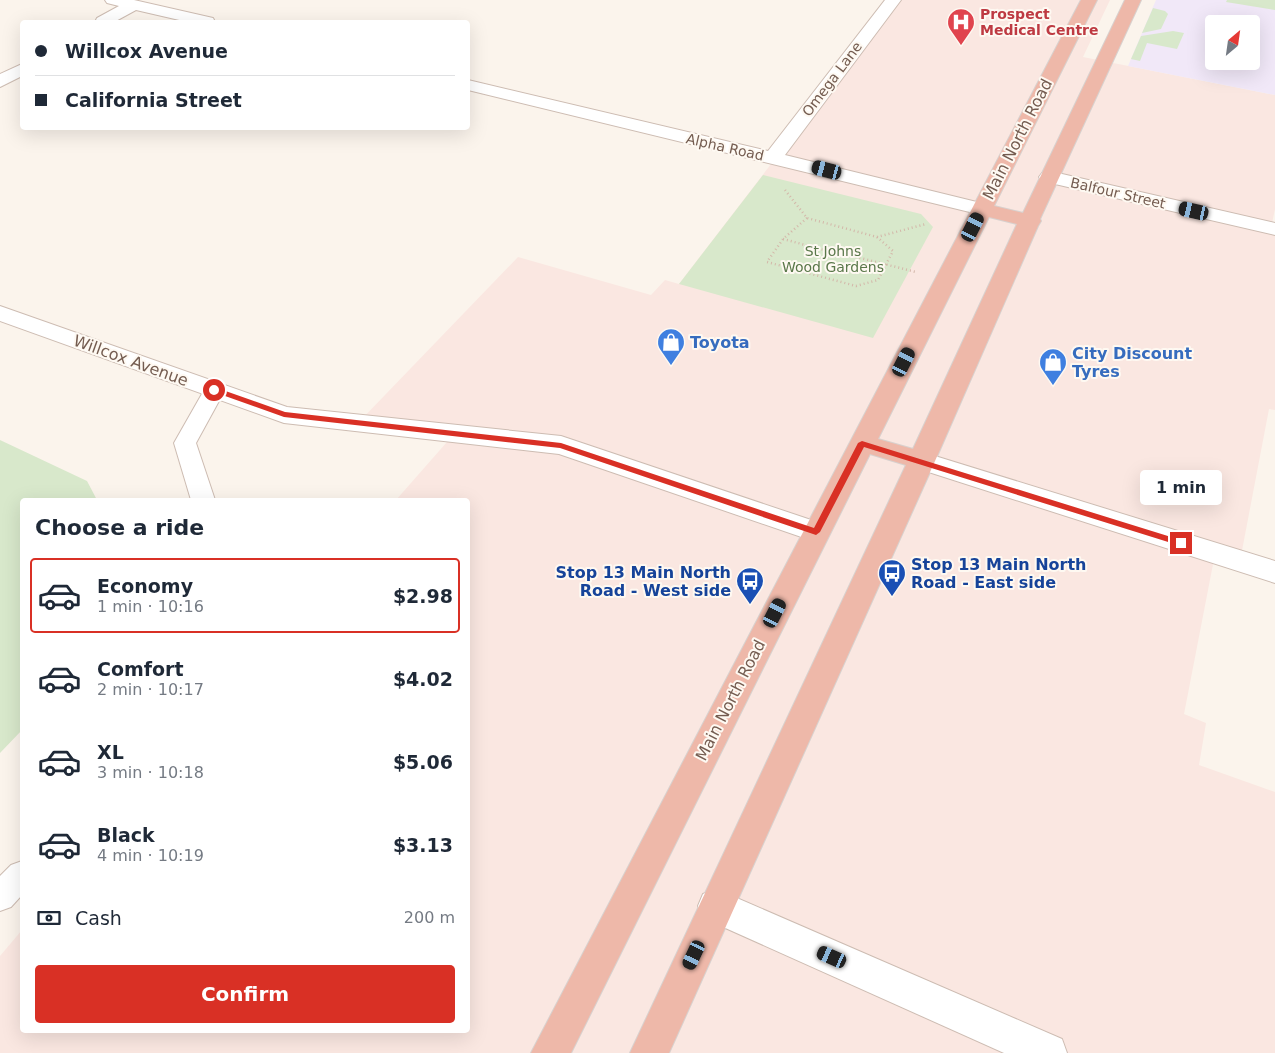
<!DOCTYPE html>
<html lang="en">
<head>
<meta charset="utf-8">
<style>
	body { margin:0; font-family:"DejaVu Sans",sans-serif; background:#f6f6f7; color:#1f2937; height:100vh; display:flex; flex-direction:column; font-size:19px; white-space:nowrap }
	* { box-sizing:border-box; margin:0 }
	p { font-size:16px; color:#747a83 }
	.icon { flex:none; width:28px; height:28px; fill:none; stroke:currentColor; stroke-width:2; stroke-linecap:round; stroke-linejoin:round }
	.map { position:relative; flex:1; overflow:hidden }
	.side { position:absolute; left:20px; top:498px; width:450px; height:535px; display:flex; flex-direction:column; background:#fff; border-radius:5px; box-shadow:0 5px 20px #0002 }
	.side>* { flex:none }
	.top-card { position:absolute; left:20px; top:20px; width:450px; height:110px; border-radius:5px; box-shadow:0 5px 20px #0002; display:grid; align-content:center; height:110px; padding:0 15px; background:#fff }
	.needle { width:32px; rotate:29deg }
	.controls { position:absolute; left:1205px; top:15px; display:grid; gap:10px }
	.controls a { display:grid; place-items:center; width:55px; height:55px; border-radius:5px; background:#fff; box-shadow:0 5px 20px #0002; font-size:25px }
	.end { position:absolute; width:22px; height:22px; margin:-11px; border:6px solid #d93025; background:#fff; box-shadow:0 0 0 2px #fff }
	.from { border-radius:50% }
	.bubble { position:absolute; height:35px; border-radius:5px; background:#fff; box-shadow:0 5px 20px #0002; font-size:16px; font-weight:800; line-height:35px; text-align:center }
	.car { position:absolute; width:15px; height:30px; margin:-15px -8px; border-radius:6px; box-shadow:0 0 4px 1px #0007; background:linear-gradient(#222 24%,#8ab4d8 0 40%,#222 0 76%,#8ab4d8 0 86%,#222 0) }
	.top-card b { display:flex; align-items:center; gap:18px; height:48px; font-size:19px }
	.top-card b+b { border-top:1px solid #e0e1e3 }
	.top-card i { width:12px; height:12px; background:#1f2937 }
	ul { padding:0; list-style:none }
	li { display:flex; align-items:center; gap:15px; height:75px; margin:0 10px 8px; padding:0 5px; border:2px solid transparent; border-radius:5px }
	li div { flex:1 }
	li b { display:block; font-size:19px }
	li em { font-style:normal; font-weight:800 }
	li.on { border-color:#d93025 }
	li>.icon { width:45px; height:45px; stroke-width:1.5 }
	h2 { padding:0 15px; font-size:22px; line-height:60px }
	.pay { display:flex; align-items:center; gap:12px; height:55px; padding:0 15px; font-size:19px }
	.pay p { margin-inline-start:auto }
	.action { display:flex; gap:10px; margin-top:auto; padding:10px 15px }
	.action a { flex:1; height:58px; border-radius:5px; background:#d93025; color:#fff; font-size:20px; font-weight:800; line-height:58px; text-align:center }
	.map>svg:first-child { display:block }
	.commercial { fill:#fae7e1 }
	.education { fill:#f1e8f8; fill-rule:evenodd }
	.green { fill:#d8e8cb }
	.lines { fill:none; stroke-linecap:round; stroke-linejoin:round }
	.lane-casing { stroke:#cdbcb2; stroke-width:2 }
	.street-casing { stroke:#cdbcb2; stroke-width:2 }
	.highway-casing { stroke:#d8d1ce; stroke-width:2 }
	.path { stroke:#d3b7a9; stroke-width:2.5; stroke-dasharray:1 3; stroke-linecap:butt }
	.lane { fill:#fff; fill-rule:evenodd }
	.street { fill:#fff; fill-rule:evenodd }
	.highway { fill:#eeb8a9; fill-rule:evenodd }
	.route { fill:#d93025 }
	.labels { text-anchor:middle; stroke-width:4; stroke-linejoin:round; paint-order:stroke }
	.far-health-label { font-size:14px; font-weight:bold; fill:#be3a42; stroke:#fef9f2; text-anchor:start }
	.far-street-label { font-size:14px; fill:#745c50; stroke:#fef9f2 }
	.far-park-label { font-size:14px; fill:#5a784a; stroke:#fef9f2 }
	.street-label { font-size:16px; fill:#745c50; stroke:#fef9f2 }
	.shop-label { font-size:16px; font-weight:bold; fill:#366cbe; stroke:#fef9f2; text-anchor:start }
	.transit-label { font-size:16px; font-weight:bold; fill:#164399; stroke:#fef9f2; text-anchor:start }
</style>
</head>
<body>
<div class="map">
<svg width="1275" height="1053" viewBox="0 0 1275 1053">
	<rect width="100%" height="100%" fill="#fbf4ec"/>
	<path class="commercial" d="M897 0H1110L1083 57 1275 95V209L1271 228 1275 229V410L1269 409 1240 561 1215 554 1184 714 1206 723 1199 765 1275 792V1053H0V956L22 930V1030H468V500H396L454 434 358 423 518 257 651 295 665 280 679 284Z"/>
	<path class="education" d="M1156 0H1275V95L1128 66ZM1214 24H1251V61H1214Z"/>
	<g class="green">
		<path d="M1227 0H1275V10L1226 2Z"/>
		<path d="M1153 8 1165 11 1168 14 1161 29 1142 33Z"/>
		<path d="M1173 31 1184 33 1177 49 1147 43 1140 61 1131 59 1141 36Z"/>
		<path d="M763 175 921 214 933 227 873 338 679 284Z"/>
		<path d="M0 440 87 481 97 500H22V730L0 753Z"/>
	</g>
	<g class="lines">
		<g class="lane-casing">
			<g id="lane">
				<path d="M214 383 221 385 225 390 196 443 215 500H191L174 443 207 385Z"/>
				<path d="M22 861V895L11 907 0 911V876L11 865Z"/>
			</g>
		</g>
		<g class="street-casing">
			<g id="street">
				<path d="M105 0H134L213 18 215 22H188L136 10 114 22H95L97 18 119 6 107 3Z"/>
				<path d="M885 0H901L785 155 989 205 992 209 989 213 982 215 468 90V80L768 151Z"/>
				<path d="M22 64V76L0 87V74Z"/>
				<path d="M1049 171 1275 223V235L1042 181 1039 177 1042 173Z"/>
				<path d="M0 306 287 407 561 436 826 525 830 532 826 539 816 542 559 454 284 423 0 321Z"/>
				<path d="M922 452 1275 561V583L913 467 909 461 913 455Z"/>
				<path d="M716 889 1062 1039 1067 1053H1004L703 918 698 906 703 894Z"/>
			</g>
		</g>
		<g class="highway-casing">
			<path id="highway" d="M1081 0H1097L994 206 1023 213 1125 0H1141L1040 219 1041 221 1038 226 935 461 669 1053H630L906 465 870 454 571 1053H531ZM989 217 1017 224 913 449 878 439Z"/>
		</g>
		<g class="path">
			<path d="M785 190 807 218 877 237 926 224"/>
			<path d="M807 218 783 239 767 262 856 286 878 280 893 251 877 237"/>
			<path d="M783 239 824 250"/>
			<path d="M840 253 916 272"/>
		</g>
		<use href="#lane" class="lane"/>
		<use href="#street" class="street"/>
		<use href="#highway" class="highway"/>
	</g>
	<path class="route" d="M211 388H217L285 412 561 443 814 528 858 443 862 441 1184 541 1185 543 1181 546 864 447 820 532 816 535 560 448 284 417 211 391Z"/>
	<defs>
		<g id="hospital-pin" transform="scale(1.4375)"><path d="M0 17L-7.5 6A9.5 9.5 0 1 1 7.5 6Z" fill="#e0444e" stroke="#fef9f2"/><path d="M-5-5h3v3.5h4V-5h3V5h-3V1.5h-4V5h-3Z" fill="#fff"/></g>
		<g id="shop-pin" transform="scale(1.4375)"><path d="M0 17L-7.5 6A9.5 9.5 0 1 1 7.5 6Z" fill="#3f7fe0" stroke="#fef9f2"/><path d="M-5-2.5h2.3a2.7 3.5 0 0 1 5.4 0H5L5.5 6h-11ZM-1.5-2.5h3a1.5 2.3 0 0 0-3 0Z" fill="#fff"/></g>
		<g id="bus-pin" transform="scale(1.4375)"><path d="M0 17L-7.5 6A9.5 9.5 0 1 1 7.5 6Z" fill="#1a4fb4" stroke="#fef9f2"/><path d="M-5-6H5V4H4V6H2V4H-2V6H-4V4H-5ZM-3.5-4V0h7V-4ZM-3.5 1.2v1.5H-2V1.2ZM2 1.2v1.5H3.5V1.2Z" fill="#fff"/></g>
	</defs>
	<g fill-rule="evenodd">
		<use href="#hospital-pin" x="961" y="22"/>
		<use href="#shop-pin" x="671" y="342"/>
		<use href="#shop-pin" x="1053" y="362"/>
		<use href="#bus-pin" x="892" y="573"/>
		<use href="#bus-pin" x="750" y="581"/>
	</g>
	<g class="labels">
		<g class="far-health-label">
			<text x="980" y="19">Prospect<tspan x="980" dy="16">Medical Centre</tspan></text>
		</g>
		<g class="far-street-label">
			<text transform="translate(832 79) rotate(-53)" y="5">Omega Lane</text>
			<text transform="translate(725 147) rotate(13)" y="5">Alpha Road</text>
			<text transform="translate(1118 193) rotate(13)" y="5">Balfour Street</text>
		</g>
		<g class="far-park-label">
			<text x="833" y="256">St Johns<tspan x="833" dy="16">Wood Gardens</tspan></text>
		</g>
		<g class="street-label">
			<text transform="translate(1017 139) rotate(-63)" y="6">Main North Road</text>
			<text transform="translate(131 360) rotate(20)" y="6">Willcox Avenue</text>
			<text transform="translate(730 700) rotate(-63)" y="6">Main North Road</text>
		</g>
		<g class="shop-label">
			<text x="690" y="348">Toyota</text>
			<text x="1072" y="359">City Discount<tspan x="1072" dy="18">Tyres</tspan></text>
		</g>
		<g class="transit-label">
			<text x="911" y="570">Stop 13 Main North<tspan x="911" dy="18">Road - East side</tspan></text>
			<text x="731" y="578" text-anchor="end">Stop 13 Main North<tspan x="731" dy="18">Road - West side</tspan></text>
		</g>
	</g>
</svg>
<div class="controls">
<a><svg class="needle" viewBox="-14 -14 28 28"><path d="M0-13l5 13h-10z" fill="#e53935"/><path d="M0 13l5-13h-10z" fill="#747a83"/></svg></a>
</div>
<i class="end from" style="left:214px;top:390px"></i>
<i class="end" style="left:1181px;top:543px"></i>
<div class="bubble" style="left:1140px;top:470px;width:82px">1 min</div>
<i class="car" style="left:827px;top:170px;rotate:285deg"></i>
<i class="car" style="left:1194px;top:211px;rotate:283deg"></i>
<i class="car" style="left:973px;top:227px;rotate:27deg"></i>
<i class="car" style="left:904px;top:362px;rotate:27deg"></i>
<i class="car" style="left:775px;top:613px;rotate:27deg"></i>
<i class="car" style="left:694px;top:955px;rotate:205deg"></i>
<i class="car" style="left:832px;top:957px;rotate:294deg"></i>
<div class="top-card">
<b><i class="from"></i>Willcox Avenue</b>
<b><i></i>California Street</b>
</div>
<section class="side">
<h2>Choose a ride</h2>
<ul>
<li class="on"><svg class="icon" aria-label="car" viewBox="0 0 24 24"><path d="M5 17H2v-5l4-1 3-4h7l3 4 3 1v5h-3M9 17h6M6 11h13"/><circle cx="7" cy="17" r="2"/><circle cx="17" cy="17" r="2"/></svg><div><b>Economy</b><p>1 min · 10:16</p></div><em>$2.98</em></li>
<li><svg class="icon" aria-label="car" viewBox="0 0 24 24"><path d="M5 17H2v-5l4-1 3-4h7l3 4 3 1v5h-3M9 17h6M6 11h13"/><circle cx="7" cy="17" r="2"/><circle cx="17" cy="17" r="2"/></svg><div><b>Comfort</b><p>2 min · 10:17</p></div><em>$4.02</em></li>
<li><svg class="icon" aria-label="car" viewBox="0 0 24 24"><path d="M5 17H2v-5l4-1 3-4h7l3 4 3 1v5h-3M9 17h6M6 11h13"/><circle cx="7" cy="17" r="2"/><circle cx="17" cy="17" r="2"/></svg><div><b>XL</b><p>3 min · 10:18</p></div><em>$5.06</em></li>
<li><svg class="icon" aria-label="car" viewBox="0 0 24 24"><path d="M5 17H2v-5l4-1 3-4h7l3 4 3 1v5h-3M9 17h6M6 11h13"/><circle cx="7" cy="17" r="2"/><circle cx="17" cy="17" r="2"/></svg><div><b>Black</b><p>4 min · 10:19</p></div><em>$3.13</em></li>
</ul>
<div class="pay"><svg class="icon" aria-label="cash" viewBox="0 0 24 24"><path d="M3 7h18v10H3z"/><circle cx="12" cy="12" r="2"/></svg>Cash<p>200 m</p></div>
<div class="action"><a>Confirm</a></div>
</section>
</div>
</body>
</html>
